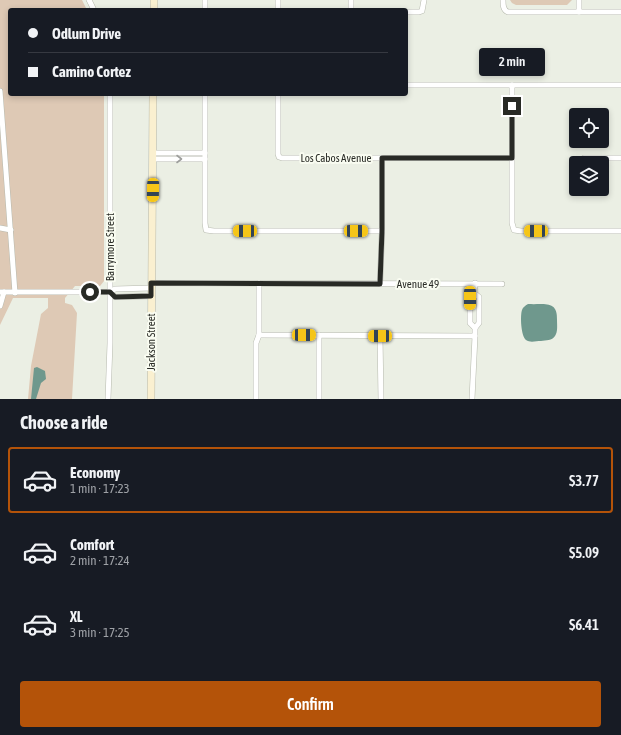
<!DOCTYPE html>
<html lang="en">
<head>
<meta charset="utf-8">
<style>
	body { margin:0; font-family:"Asap Condensed",sans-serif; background:#20242c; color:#f1f3f6; height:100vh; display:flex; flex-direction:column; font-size:15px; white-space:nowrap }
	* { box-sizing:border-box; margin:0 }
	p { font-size:13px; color:#9ea1a6 }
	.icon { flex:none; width:22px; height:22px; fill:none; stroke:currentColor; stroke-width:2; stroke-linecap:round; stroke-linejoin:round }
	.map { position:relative; height:399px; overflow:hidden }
	.side { display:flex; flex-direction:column; background:#171b24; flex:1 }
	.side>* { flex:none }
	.top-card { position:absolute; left:8px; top:8px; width:400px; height:88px; border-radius:4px; box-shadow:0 2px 6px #0003; display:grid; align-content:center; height:88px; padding:0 20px; background:#171b24 }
	.tools { position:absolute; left:569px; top:108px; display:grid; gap:8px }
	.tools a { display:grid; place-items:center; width:40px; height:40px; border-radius:4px; background:#171b24; box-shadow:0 2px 6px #0003; font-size:20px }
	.end { position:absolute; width:18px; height:18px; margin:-9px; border:5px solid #282a25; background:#fff; box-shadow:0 0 0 2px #fff }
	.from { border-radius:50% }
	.bubble { position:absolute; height:28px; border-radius:4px; background:#171b24; box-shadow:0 2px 6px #0003; font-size:13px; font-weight:600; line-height:28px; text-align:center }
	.car { position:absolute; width:12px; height:24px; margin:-12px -6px; border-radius:5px; box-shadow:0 0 3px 1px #0007; background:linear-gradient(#f5c518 24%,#345 0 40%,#f5c518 0 76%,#345 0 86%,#f5c518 0) }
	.top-card b { display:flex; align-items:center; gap:14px; height:38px; font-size:15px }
	.top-card b+b { border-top:1px solid #363941 }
	.top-card i { width:10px; height:10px; background:#f1f3f6 }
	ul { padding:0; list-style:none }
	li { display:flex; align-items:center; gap:12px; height:66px; margin:0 8px 6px; padding:0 12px; border:2px solid transparent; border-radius:4px }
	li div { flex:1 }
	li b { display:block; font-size:15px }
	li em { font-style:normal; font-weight:600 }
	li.selected { border-color:#b45309 }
	li>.icon { width:36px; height:36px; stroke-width:1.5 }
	h2 { padding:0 20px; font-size:18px; line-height:48px }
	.primary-button { display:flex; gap:8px; margin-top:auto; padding:8px 20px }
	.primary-button a { flex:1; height:46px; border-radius:4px; background:#b45309; color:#fff; font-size:16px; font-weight:600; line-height:46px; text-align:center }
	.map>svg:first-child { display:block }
	.green { fill:#dec9b5 }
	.water { fill:#6f988d }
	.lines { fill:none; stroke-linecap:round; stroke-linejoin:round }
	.minor-casing { stroke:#b6b9ae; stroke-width:6 }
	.secondary-casing { stroke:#b6b9ae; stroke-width:8 }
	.minor { stroke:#fff; stroke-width:5 }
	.secondary { stroke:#faf0d0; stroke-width:7 }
	.oneway { stroke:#9e9f9d }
	.route { stroke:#282a25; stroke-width:5 }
	.labels { text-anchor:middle; stroke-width:4; stroke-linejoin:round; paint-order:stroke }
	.street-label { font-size:11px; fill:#282a25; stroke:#f9fcf1 }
</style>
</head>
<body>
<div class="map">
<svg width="621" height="399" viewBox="0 0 621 399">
	<rect width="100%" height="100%" fill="#ebefe4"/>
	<g class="green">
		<path d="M0 0H82L87 10H10V94H104V281L100 286H75L65 298V303L72 305 77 313 72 399H28L31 366 41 314 48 308V298H13L0 325Z"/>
		<path d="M510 0H572L567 5H516L512 3Z"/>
	</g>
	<g class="water">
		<path d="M528 304C544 305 558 300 557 320 557 325 558 332 555 336 552 341 546 340 541 341 536 341 530 343 526 340 521 336 520 316 522 310 523 307 525 306 528 304Z"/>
		<path d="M37 367 45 371 46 379 41 383 36 399H31L34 368Z"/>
	</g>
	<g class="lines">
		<g class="minor-casing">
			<g id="minor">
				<path d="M89 0 94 10"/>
				<path d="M205 0V10"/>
				<path d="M278 0V10"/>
				<path d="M351 0V10"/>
				<path d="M503 0C503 5 503 10 508 12H621"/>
				<path d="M579 0V12"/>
				<path d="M406 12H419L422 11 424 0"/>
				<path d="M406 85H621"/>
				<path d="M512 85V223L514 230 521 231H621"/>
				<path d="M0 91 15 293"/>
				<path d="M205 94V223L206 230 214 231H382"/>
				<path d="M278 94V154L279 157 282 158H512"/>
				<path d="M153 153H205"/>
				<path d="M584 158H621"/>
				<path d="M153 159H205"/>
				<path d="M0 228 11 230"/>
				<path d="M151 283 502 284"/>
				<path d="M259 283V335L475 336V328L470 323V298L474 293 475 283"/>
				<path d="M380 284 382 231V158"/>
				<path d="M0 292H110L115 289 151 288"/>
				<path d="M110 292 115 297 151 296"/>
				<path d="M474 293 479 297V323L475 328"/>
				<path d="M0 306 4 292"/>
				<path d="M319 335V399"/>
				<path d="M380 336 381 399"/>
				<path d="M108 399 110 343V94"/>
				<path d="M256 399V343L259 335"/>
				<path d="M472 399 475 336"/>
			</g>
		</g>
		<g class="secondary-casing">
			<g id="secondary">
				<path d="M154 10V0"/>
				<path d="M151 399 153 94"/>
			</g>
		</g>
		<use href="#minor" class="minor"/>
		<use href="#secondary" class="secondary"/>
	</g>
	<defs><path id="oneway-chevron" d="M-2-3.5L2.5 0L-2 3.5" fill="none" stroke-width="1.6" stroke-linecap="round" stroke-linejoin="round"/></defs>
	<use class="oneway" href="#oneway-chevron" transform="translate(179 159)"/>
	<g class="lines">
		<path class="route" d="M90 292H110L115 297 151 296V283L380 284 382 231V158H512V106"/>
	</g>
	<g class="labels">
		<g class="street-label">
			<text x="336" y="162">Los Cabos Avenue</text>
			<text transform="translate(110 247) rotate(-90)" y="4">Barrymore Street</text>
			<text x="418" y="288">Avenue 49</text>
			<text transform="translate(151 342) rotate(-90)" y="4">Jackson Street</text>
		</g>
	</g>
</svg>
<div class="tools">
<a><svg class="icon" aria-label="locate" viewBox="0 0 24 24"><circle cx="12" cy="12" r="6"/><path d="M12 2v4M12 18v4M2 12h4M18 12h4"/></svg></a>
<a><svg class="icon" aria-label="layers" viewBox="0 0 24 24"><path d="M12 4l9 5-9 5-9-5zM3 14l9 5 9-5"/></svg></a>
</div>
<i class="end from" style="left:90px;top:292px"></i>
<i class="end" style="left:512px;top:106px"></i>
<div class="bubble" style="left:479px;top:48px;width:66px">2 min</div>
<i class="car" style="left:153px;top:190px;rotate:181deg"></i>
<i class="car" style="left:245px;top:231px;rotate:270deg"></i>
<i class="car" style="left:356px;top:231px;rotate:90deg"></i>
<i class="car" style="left:536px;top:231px;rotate:270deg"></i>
<i class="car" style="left:470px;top:298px;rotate:180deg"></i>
<i class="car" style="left:304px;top:335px;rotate:90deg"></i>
<i class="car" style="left:380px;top:336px;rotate:270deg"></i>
<div class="top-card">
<b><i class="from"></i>Odlum Drive</b>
<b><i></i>Camino Cortez</b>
</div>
</div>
<section class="side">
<h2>Choose a ride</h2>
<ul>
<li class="selected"><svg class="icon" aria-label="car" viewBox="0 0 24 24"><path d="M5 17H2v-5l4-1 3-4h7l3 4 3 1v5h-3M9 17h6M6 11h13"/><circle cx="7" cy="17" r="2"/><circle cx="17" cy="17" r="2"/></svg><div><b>Economy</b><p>1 min · 17:23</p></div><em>$3.77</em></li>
<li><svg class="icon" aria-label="car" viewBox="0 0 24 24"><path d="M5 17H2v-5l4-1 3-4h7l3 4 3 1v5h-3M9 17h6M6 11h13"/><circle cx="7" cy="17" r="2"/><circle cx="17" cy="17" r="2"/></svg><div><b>Comfort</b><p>2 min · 17:24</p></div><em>$5.09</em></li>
<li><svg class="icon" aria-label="car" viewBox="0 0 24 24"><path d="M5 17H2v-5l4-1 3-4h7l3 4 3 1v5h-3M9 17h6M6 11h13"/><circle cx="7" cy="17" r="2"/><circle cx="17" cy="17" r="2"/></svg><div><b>XL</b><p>3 min · 17:25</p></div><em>$6.41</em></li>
</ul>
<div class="primary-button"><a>Confirm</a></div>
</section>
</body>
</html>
